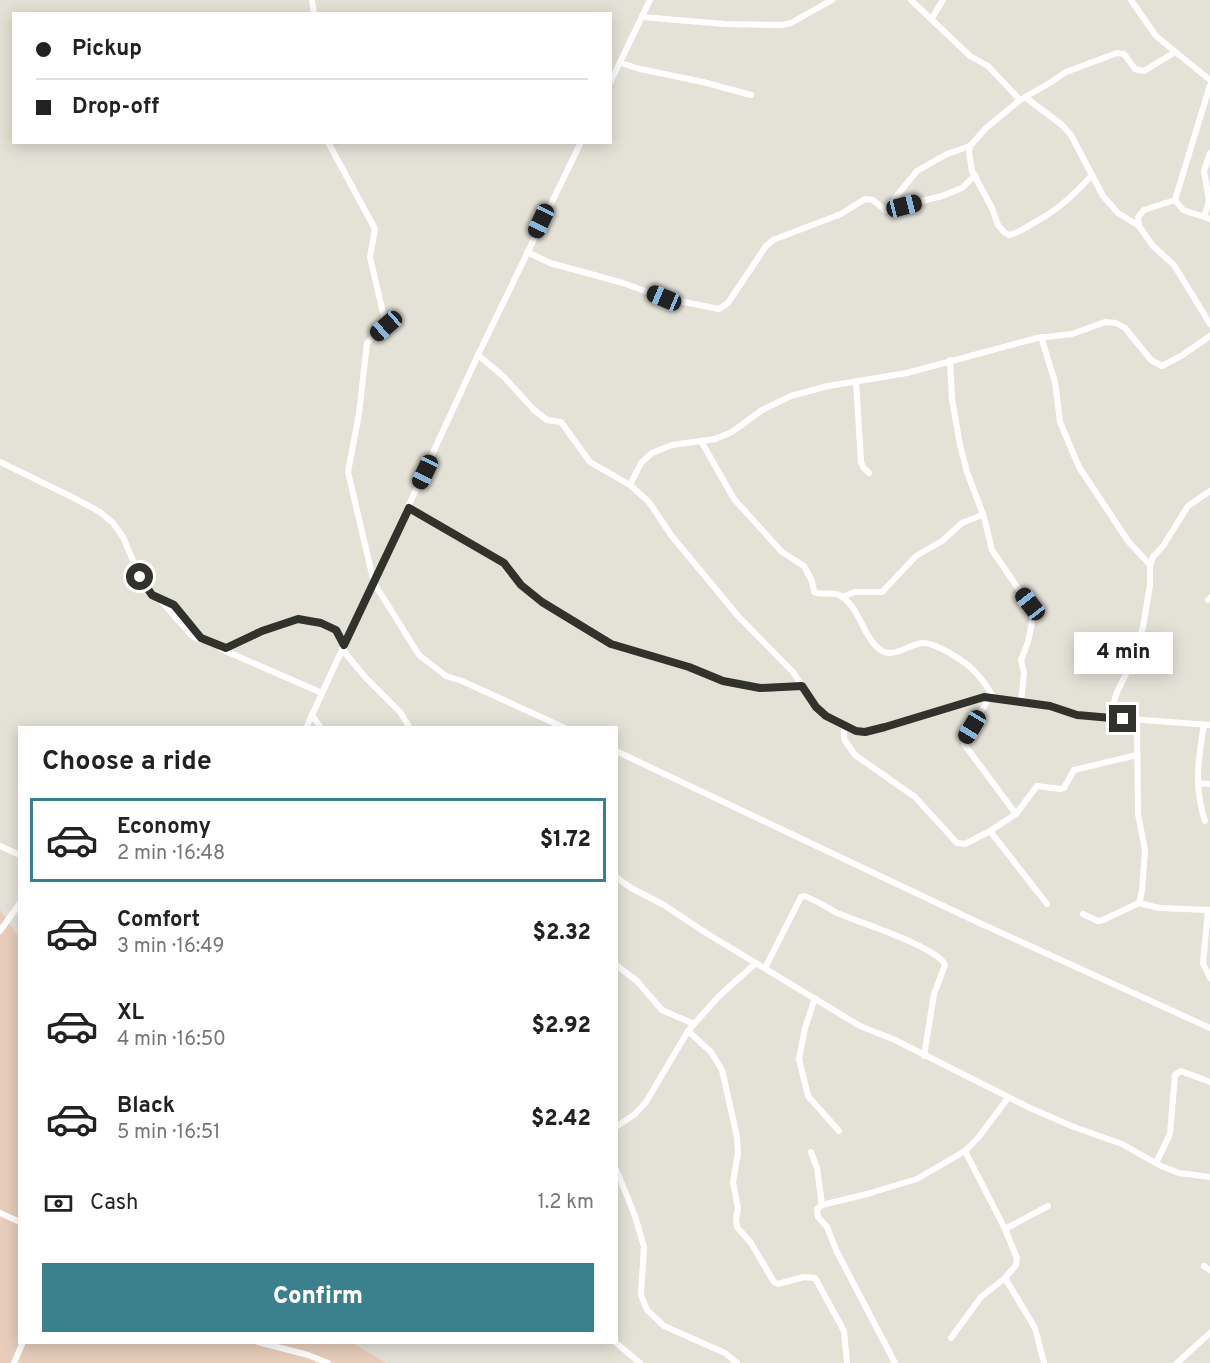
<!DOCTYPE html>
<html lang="en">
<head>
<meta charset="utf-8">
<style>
	body { margin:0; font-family:Overpass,sans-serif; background:#f2f2f2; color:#222; height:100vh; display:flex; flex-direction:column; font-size:22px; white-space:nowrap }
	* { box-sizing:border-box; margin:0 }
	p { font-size:20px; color:#767676 }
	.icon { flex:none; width:33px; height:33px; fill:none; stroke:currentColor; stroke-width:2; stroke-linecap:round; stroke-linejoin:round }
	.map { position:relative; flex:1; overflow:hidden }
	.sheet { position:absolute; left:18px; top:726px; width:600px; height:618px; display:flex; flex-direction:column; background:#fff; border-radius:0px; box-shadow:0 3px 15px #0003 }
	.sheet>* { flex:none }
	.top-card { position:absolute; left:12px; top:12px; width:600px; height:132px; border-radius:0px; box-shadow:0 3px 15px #0003; display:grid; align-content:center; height:132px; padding:0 24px; background:#fff }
	.end { position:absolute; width:27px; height:27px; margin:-14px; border:8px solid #32322d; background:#fff; box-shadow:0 0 0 3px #fff }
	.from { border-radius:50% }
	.bubble { position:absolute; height:42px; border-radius:0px; background:#fff; box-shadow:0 3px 15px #0003; font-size:20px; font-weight:800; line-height:42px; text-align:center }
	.car { position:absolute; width:18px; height:36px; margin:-18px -9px; border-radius:8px; box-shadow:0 0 4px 2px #0007; background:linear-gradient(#222 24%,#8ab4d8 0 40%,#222 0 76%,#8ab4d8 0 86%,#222 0) }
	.top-card b { display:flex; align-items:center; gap:21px; height:57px; font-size:22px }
	.top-card b+b { border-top:2px solid #e0e0e0 }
	.top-card i { width:15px; height:15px; background:#222 }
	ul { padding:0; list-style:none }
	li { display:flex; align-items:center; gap:18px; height:84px; margin:0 12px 9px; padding:0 12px; border:3px solid transparent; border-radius:0px }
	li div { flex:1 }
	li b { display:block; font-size:22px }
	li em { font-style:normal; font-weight:800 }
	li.active { border-color:#3b818d }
	li>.icon { width:54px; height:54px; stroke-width:1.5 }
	h2 { padding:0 24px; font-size:27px; line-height:72px }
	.pay { display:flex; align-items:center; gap:15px; height:66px; padding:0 24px; font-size:22px }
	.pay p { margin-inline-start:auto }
	.action { display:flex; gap:12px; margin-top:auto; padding:12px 24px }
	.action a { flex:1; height:69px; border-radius:0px; background:#3b818d; color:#fff; font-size:24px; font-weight:800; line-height:69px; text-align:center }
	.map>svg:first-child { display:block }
	.green { fill:#e7cdba }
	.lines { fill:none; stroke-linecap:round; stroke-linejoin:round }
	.minor { stroke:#fff; stroke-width:6 }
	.route { stroke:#32322d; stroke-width:8 }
</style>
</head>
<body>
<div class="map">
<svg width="1210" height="1363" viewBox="0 0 1210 1363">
	<rect width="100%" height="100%" fill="#e4e2d7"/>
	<path class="green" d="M0 910 20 939V1342L353 1343 386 1363H0Z"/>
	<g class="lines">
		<g class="minor">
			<path d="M312 0 314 14"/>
			<path d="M911 0 970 56 988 66 1020 100"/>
			<path d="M1131 0 1156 36 1210 80"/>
			<path d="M642 17 724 24 782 25 791 23 832 0"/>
			<path d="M932 18 943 0"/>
			<path d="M621 63 640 69 703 82 751 95"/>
			<path d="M610 83 650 0"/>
			<path d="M1210 85 1175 200 1183 210 1210 219"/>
			<path d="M1025 97 1062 125 1071 135 1103 196 1118 213 1139 226 1153 246 1174 265 1210 324"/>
			<path d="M328 142 375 229 370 257 386 326 367 343 359 414 348 472 374 583 419 655 446 676 462 681 565 728"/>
			<path d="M1092 175C1071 198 1058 210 1030 225 1024 229 1017 233 1009 235L1004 232 998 225 992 208 972 171 969 152 970 146 986 128 1020 100 1048 84 1066 72 1117 53 1124 54 1135 69 1144 71 1175 52"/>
			<path d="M885 210 917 171 947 154 970 146"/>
			<path d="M885 210 942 196 962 188 975 175"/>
			<path d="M1204 217 1209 201 1204 171 1210 153"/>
			<path d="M1139 226 1138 217 1144 210 1175 200"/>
			<path d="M527 252 550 263 623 283 664 298 719 309 728 303 766 246 773 240 841 214 865 199 873 200 885 210"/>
			<path d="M1041 337 1055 382 1060 422 1079 467 1128 541 1150 565"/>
			<path d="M478 355 504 377 534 410 547 420 561 422 590 462 630 485 649 502 671 535 738 616 793 672 816 707 826 716 848 728 856 731 865 732 984 697 1050 707 1077 715 1210 725"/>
			<path d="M950 360 952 399 960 445 967 472 984 517 992 550 1034 612 1028 642 1021 660 1024 673 1021 701"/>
			<path d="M856 381 861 462 863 467 869 473"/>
			<path d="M701 441 734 499 782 552 804 566 812 581 814 592C822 596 833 591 841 596 861 609 863 639 882 651 894 658 910 644 922 643 935 642 965 661 974 671 982 678 987 688 994 697"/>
			<path d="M0 462 74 498 100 512 113 523 123 537 140 577 152 595 174 605 201 638 227 648C258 633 300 605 334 629 339 633 341 640 344 646"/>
			<path d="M630 485 641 463 652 453 672 445 715 439 732 432 762 410 791 396 828 386 907 373 1037 338 1072 334 1105 322 1116 323 1125 328 1151 360 1162 366 1181 356 1210 336"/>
			<path d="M409 508 504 563 521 585 542 602 611 644 689 667 723 681 760 688 802 686"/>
			<path d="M842 597 855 592H882L916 556 942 541 962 523 982 515"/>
			<path d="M1208 600 1210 598"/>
			<path d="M162 602 192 636 201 640"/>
			<path d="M221 649 322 693"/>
			<path d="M342 649 365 677 400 712 410 728"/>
			<path d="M989 697C983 713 967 727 964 744L1016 814"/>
			<path d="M312 715 321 728"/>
			<path d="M1109 718 1117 692 1132 662 1143 627 1150 585V565L1153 557 1163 546 1188 506 1210 491"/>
			<path d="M1137 721 1138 814 1145 850 1142 891 1139 903"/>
			<path d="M1204 725C1198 758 1194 789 1205 821"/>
			<path d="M844 726V739L855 755 915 797 957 843 965 844 990 831 1047 904"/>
			<path d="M306 728 478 355 581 142"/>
			<path d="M616 751 973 920 1210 1028"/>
			<path d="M1198 783 1210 784"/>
			<path d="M990 831 1016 814 1037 786 1061 789 1064 788 1074 770 1137 755"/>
			<path d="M0 846 20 855"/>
			<path d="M616 877 631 888 664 905 706 933 860 1026 895 1040 1030 1108 1074 1127 1122 1144 1161 1166 1179 1173 1210 1177"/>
			<path d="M1208 910 1203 963 1210 978"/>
			<path d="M1083 914 1098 921 1103 920 1139 903 1159 908 1210 910"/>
			<path d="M0 931 20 903"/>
			<path d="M616 965 637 981 662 1010 694 1024"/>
			<path d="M765 968 801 897 804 896C816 900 826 907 837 913 858 922 938 947 945 965L934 994 924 1056"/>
			<path d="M815 998 805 1028 799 1059 808 1096 839 1131"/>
			<path d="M688 1031 711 1052 722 1070 737 1137 738 1153 733 1182 738 1208 736 1219 737 1227 751 1243 774 1282 778 1284 804 1277 815 1278 844 1331 847 1363"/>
			<path d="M616 1127 635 1114 646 1102 688 1031 719 996 756 963"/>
			<path d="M811 1152 817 1168 822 1205"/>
			<path d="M1156 1163 1170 1134 1175 1075 1181 1071 1210 1082"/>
			<path d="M616 1169 635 1216 644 1247 641 1295 647 1310 664 1326 725 1353 737 1363"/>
			<path d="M0 1213 20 1222"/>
			<path d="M1005 1229 1048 1206"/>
			<path d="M1204 1266 1210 1270"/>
			<path d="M1005 1278 1035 1328 1044 1363"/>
			<path d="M951 1338 981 1297 1005 1278 1016 1265 1017 1258 1005 1229 965 1151"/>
			<path d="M258 1342 308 1355 328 1363"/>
			<path d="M615 1342 640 1363"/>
			<path d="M14 1363 23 1342"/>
			<path d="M895 1363 836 1250 827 1227 818 1217 817 1209 822 1205 867 1194 917 1179 965 1151 978 1138 1008 1098"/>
			<path d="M1177 1363 1210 1333"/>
		</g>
	</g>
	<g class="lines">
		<path class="route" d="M140 577 152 595 174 605 201 638 226 648 262 631 298 619 321 623 336 630 344 645 409 508 504 563 521 585 542 602 611 644 689 667 723 681 760 688 802 686 816 707 826 716 856 731 865 732 885 727 984 697 1050 706 1077 715 1123 719"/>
	</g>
</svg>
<i class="end from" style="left:140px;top:577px"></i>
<i class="end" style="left:1123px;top:719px"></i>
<div class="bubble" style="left:1074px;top:632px;width:99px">4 min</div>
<i class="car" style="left:904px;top:206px;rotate:76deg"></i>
<i class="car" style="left:541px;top:221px;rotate:205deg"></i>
<i class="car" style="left:664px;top:298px;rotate:293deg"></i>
<i class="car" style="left:386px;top:326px;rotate:229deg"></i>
<i class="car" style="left:425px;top:472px;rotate:205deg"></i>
<i class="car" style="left:1030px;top:604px;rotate:322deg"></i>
<i class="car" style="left:972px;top:727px;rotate:211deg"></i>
<div class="top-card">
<b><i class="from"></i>Pickup</b>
<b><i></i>Drop-off</b>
</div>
<section class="sheet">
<h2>Choose a ride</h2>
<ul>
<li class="active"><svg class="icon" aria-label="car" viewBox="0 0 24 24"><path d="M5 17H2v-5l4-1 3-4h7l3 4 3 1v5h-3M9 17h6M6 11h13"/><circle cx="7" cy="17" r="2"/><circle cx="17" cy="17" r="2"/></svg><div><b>Economy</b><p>2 min · 16:48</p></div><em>$1.72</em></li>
<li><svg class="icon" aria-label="car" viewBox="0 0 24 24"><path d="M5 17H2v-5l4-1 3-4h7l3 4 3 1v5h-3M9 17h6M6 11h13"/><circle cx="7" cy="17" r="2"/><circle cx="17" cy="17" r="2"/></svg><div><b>Comfort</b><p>3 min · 16:49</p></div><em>$2.32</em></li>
<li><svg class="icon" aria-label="car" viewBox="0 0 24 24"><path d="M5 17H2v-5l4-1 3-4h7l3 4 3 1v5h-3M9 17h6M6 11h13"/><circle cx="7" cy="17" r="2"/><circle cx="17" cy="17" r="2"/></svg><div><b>XL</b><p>4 min · 16:50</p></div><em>$2.92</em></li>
<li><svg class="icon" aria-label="car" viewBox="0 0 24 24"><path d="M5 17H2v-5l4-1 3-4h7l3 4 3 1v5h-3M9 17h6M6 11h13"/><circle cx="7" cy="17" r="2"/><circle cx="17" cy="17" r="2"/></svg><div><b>Black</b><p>5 min · 16:51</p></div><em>$2.42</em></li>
</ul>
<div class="pay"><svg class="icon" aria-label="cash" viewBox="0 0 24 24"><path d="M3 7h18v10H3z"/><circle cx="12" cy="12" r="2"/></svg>Cash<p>1.2 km</p></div>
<div class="action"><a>Confirm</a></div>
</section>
</div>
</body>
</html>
